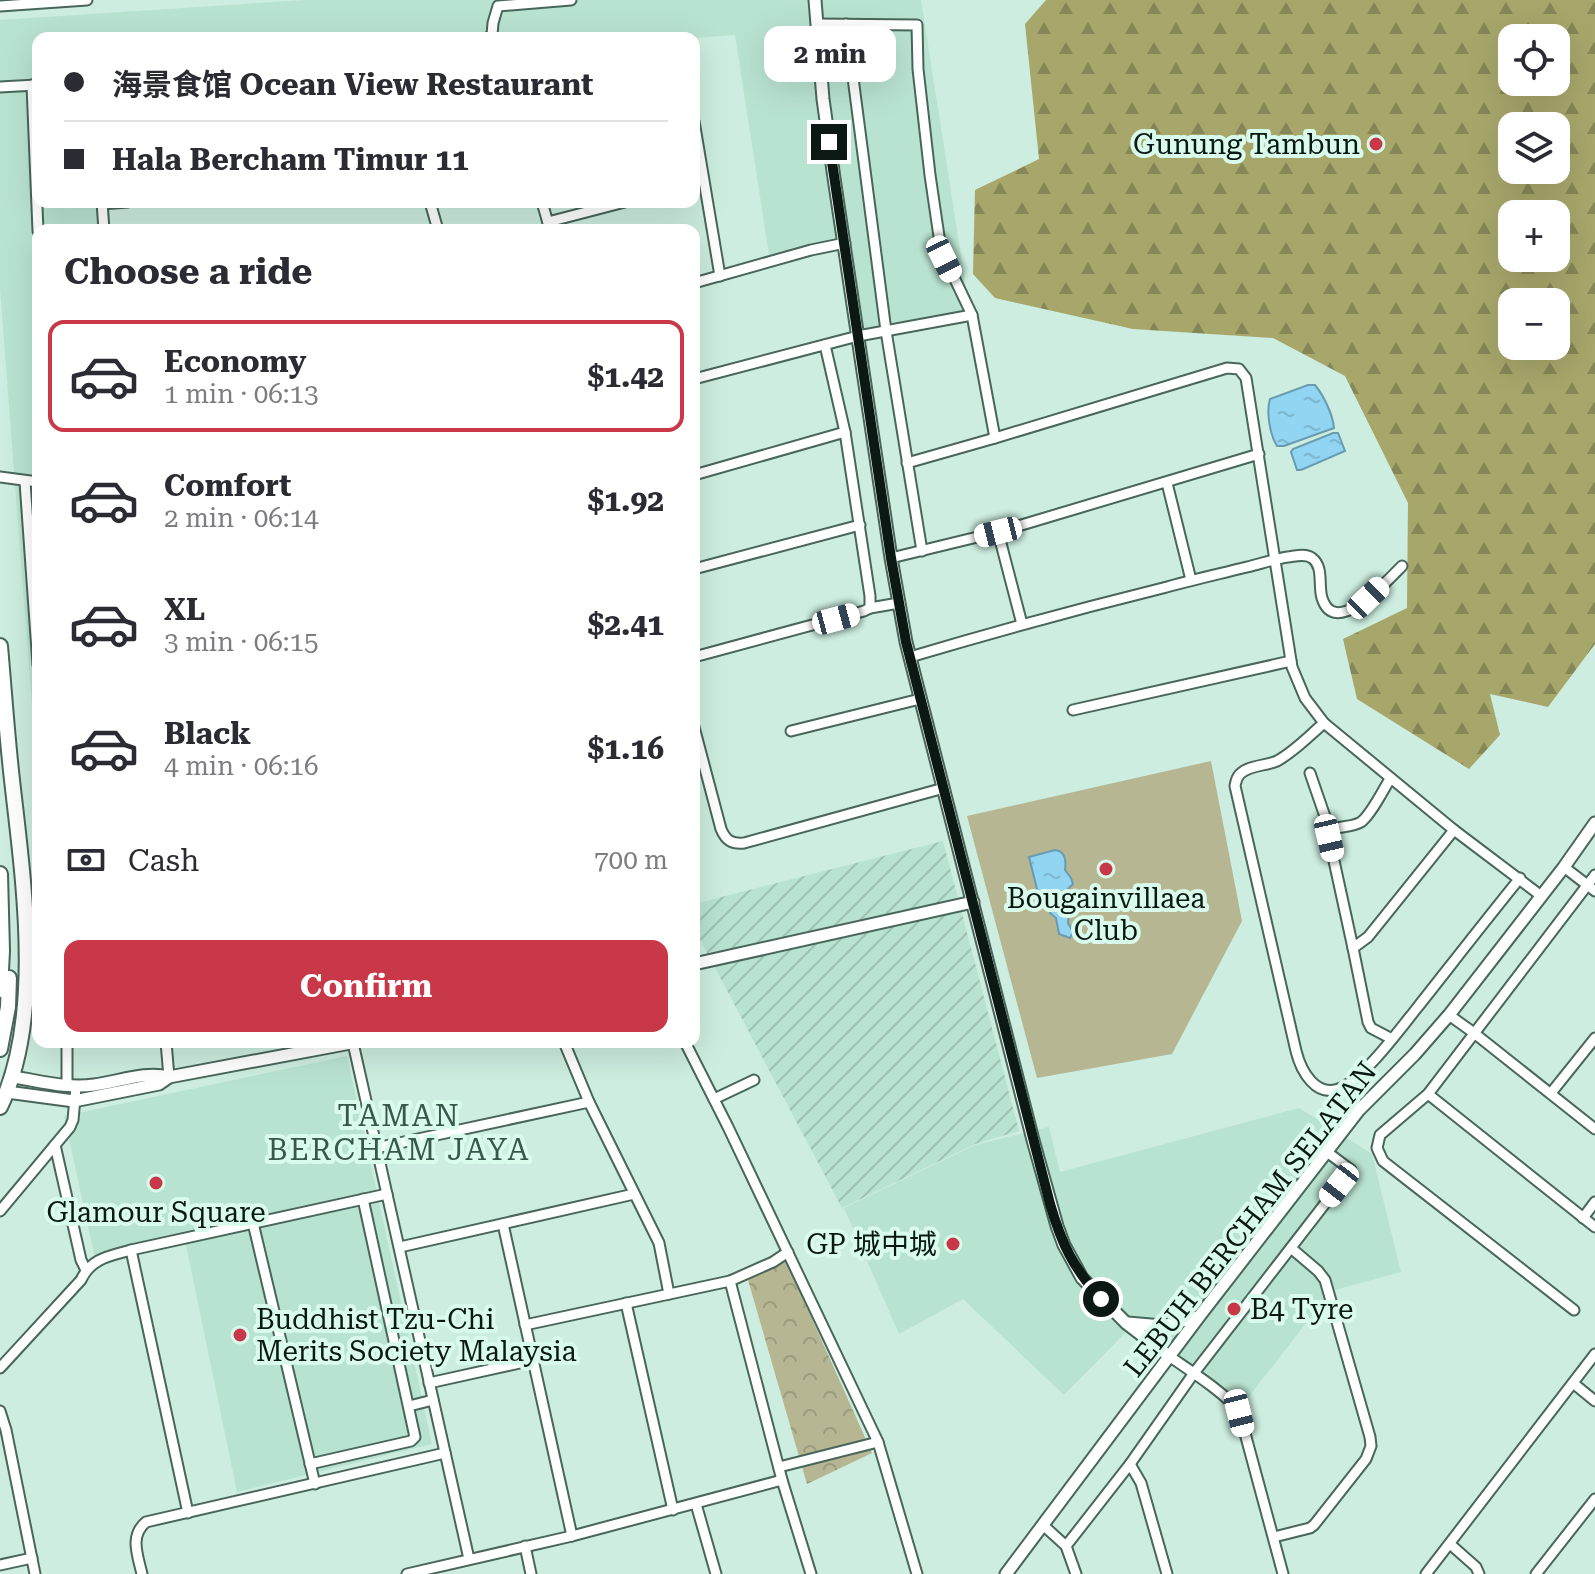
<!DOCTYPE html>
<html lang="en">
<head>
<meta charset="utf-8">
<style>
	body { margin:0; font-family:"Roboto Serif","Noto Sans SC",serif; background:#f7f7f7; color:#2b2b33; height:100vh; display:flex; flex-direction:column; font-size:30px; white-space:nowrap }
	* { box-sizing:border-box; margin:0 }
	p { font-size:26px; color:#7c7c81 }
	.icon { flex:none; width:44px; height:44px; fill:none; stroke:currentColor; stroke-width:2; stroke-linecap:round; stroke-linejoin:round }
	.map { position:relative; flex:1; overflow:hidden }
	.drawer { position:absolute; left:32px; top:224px; width:668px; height:824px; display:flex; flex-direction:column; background:#fff; border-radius:16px; box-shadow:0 8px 32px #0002 }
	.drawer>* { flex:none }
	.banner { position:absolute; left:32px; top:32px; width:668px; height:176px; border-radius:16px; box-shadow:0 8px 32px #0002; display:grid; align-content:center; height:176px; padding:0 32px; background:#fff }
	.buttons { position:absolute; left:1498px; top:24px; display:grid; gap:16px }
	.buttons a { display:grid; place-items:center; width:72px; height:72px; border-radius:16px; background:#fff; box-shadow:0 8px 32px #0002; font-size:40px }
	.end { position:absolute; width:36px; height:36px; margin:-18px; border:10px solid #0c1813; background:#fff; box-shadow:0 0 0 4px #fff }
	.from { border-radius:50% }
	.bubble { position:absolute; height:56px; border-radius:16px; background:#fff; box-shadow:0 8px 32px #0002; font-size:26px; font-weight:700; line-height:56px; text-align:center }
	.car { position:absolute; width:24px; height:48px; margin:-24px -12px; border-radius:10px; box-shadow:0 0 6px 2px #0007; background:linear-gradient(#fff 24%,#345 0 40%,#fff 0 76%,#345 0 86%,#fff 0) }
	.banner b { display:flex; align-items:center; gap:28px; height:76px; font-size:30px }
	.banner b+b { border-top:2px solid #e1e1e2 }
	.banner i { width:20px; height:20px; background:#2b2b33 }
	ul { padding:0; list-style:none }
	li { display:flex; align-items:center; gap:24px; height:112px; margin:0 16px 12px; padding:0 16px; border:4px solid transparent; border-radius:16px }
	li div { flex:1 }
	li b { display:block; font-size:30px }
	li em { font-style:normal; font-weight:700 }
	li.active { border-color:#c83848 }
	li>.icon { width:72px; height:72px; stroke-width:1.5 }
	h2 { padding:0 32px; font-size:36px; line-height:96px }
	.pay { display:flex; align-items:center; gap:20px; height:88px; padding:0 32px; font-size:30px }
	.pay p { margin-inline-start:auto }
	.primary-button { display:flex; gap:16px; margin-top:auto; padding:16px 32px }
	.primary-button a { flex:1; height:92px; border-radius:16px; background:#c83848; color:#fff; font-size:32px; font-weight:700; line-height:92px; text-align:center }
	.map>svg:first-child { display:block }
	.built { fill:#b9e3d1 }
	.industrial { fill:url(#industrial-furrows) }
	.forest { fill:url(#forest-firs); fill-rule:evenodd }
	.park { fill:url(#park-crowns) }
	.pitch { fill:#b6b693 }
	.water { fill:url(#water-ripples); stroke:#699caf; stroke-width:2 }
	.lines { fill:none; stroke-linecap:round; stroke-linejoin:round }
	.minor-casing { stroke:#48665a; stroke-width:13 }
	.tertiary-casing { stroke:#48665a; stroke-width:15 }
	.primary-casing { stroke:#48665a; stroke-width:18 }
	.minor { stroke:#fff; stroke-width:9 }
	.tertiary { stroke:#fff; stroke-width:11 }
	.primary { stroke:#fff; stroke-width:14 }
	.route { stroke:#0c1813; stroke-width:10 }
	.poi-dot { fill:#c83848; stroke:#d9fbec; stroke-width:3 }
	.labels { text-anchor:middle; stroke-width:8; stroke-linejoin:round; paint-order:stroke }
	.poi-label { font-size:28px; fill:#0c1813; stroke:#d9fbec; text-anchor:end }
	.street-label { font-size:28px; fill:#0c1813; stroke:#d9fbec }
	.neighbourhood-label { font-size:30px; letter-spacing:2px; fill:#39574b; stroke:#d9fbec }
</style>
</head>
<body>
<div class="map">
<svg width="1595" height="1574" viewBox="0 0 1595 1574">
	<defs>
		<pattern id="industrial-furrows" width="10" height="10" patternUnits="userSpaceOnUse" patternTransform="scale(2)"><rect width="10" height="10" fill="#b9e3d1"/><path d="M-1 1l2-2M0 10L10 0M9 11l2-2" fill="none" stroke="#9ec2b3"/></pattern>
		<pattern id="forest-firs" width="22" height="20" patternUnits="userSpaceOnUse" patternTransform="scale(2)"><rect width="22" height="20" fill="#a7a76b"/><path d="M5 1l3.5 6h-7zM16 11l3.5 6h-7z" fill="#868757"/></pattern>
		<pattern id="park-crowns" width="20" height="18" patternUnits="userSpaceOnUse" patternTransform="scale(2)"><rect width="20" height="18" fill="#b6b693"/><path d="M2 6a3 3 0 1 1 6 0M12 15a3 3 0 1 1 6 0" fill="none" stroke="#9b9c7e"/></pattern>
		<pattern id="water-ripples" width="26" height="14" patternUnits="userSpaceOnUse" patternTransform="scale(2)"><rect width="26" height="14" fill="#91d5f2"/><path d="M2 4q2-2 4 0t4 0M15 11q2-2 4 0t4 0" fill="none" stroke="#7cb6cf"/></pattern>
	</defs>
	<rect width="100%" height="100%" fill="#cceddf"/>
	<g class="built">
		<path d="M304 0H921L970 313 859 335 844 243 770 261 735 35 694 38H38V202H104L105 230H38V785L0 288V20Z"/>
		<path d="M347 1056 432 1444 237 1492 185 1240 95 1258 64 1116Z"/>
		<path d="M1299 1108 1372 1154 1401 1272 1331 1291 1240 1408 1128 1330 1064 1395 963 1299 899 1334 844 1208 975 1145 1049 1127 1060 1172Z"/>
	</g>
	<path class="industrial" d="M943 841 1019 1131 975 1144 842 1208 694 928V904Z"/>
	<path class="forest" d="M1046 0H1595V644L1548 707 1490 694 1500 735 1469 769 1357 699 1343 639 1407 608 1408 503 1345 376 1273 338 1133 329 995 298 973 274 975 190 1039 159 1025 24ZM1512 38H1556V82H1512ZM1512 126H1556V170H1512ZM1512 214H1556V258H1512ZM1512 302H1556V346H1512Z"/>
	<path class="park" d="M784 1256 872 1453 807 1484 748 1280Z"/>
	<path class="pitch" d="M1211 761 1242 921 1172 1054 1037 1078 967 816Z"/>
	<g class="water">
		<path d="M1308 385H1315C1324 396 1333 415 1334 428L1284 446H1277C1270 435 1266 412 1270 399Z"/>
		<path d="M1333 433H1338L1345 451 1301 470H1297L1291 452 1293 449Z"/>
		<path d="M1055 850C1066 851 1066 862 1065 870L1071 878 1073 884 1067 890 1039 897 1029 857Z"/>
		<path d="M1057 906 1069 913 1068 923 1073 932 1070 938 1059 934 1056 918 1050 913 1051 910Z"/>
	</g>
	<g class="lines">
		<g class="minor-casing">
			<g id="minor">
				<path d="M0 6 87 0"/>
				<path d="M817 24 917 25 918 69 930 175 941 250 972 315 995 438"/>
				<path d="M846 24 886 331 922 551"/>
				<path d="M487 38 492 35 493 23 498 6 571 0"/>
				<path d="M32 85 38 231"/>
				<path d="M0 87 36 85"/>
				<path d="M694 121 720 276"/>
				<path d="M102 202 104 230"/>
				<path d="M430 202 438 230"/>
				<path d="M542 202 550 230"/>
				<path d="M102 204 128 202"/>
				<path d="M548 222 625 202"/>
				<path d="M694 283 811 250 845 243"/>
				<path d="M694 379 858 336 972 315"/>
				<path d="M907 463 995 438 1227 368 1239 369 1246 378 1292 667 1305 698 1324 723 1454 830 1540 895"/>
				<path d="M694 475 845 432"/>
				<path d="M0 477 38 482"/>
				<path d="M25 482 38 665"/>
				<path d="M1167 483 1191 580"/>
				<path d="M998 532 1022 624"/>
				<path d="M891 558 998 532 1259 454"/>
				<path d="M694 569 860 525"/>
				<path d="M870 608 899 603"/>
				<path d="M694 657 864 611 870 608V596L845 432 825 345"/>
				<path d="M910 657C994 632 1078 609 1163 588 1191 580 1219 574 1247 567 1260 564 1274 559 1288 557 1296 556 1305 553 1312 558 1324 567 1318 585 1322 598 1335 640 1388 580 1402 566"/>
				<path d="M1073 710 1291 661"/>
				<path d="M1324 723C1309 736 1294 752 1277 761 1266 766 1249 765 1240 774 1236 778 1236 781 1235 786L1296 1051C1301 1071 1316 1099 1341 1088 1364 1078 1400 1029 1417 1008 1451 965 1485 921 1520 878"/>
				<path d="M694 727 721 829C726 841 732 844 744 843L944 788"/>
				<path d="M791 731 920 699"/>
				<path d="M1310 773 1330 831 1329 838 1353 948 1368 1022 1371 1028 1392 1039"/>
				<path d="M1330 831C1339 825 1351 828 1361 822 1371 815 1383 790 1390 779"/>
				<path d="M1564 867 1595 891"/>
				<path d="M1353 948 1368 937 1454 830"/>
				<path d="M1449 1015 1474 1033 1595 1129"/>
				<path d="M166 1042 169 1077"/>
				<path d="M564 1042 589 1102 659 1243 669 1294"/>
				<path d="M685 1042 728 1127 878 1442 917 1574"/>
				<path d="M353 1043 469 1559"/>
				<path d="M67 1086V1042"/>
				<path d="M1551 1093 1595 1038"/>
				<path d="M1428 1094 1595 1227"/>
				<path d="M714 1099 754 1080"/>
				<path d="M55 1145 81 1260 86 1270"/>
				<path d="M376 1148 589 1102"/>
				<path d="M0 1211 70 1127 73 1120 76 1087"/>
				<path d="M1583 1218 1595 1202"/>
				<path d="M253 1223 315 1484"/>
				<path d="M503 1224 572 1536"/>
				<path d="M400 1247 634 1194"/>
				<path d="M131 1250 188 1513"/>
				<path d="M730 1281 782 1480 811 1574"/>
				<path d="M626 1303 673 1510"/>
				<path d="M1574 1310 1383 1161 1377 1148 1380 1135 1428 1094 1595 875"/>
				<path d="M525 1325 730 1281 773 1262 788 1252"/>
				<path d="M1169 1356C1189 1370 1225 1393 1239 1411L1283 1574"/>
				<path d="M0 1368 81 1280C91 1258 110 1256 131 1250L387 1194"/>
				<path d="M429 1383 533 1360"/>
				<path d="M1573 1383 1595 1401"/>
				<path d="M409 1406 433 1400"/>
				<path d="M0 1411 6 1430 35 1574"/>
				<path d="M310 1464 411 1441 415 1437 363 1199"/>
				<path d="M1130 1464 1194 1373 1351 1170 1327 1152"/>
				<path d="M779 1467 878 1442"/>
				<path d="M696 1504 716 1574"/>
				<path d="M1044 1526 1066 1546 1076 1574"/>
				<path d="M1274 1537 1310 1528 1314 1525 1366 1459 1371 1446 1370 1437 1325 1280 1318 1271 1291 1248"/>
				<path d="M1450 1544 1476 1567 1479 1574"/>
				<path d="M525 1546 531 1574"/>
				<path d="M1066 1546 1130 1464 1141 1483 1167 1574"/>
				<path d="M0 1565 32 1558"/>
				<path d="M142 1574C138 1556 129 1536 146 1522L445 1453"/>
				<path d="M407 1574 572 1536 782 1480"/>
				<path d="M1426 1574 1595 1354"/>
				<path d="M1536 1574 1595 1499"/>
			</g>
		</g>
		<g class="tertiary-casing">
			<g id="tertiary">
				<path d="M815 0 823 99 834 178 891 558 906 642 1033 1140 1057 1226 1064 1245 1082 1278 1126 1323 1169 1356"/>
				<path d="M694 964 973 902"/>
				<path d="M13 1077C40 1081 67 1089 94 1085 119 1082 144 1071 169 1077L356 1042"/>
				<path d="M7 1092 74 1101 159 1084 169 1077"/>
				<path d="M1128 1323 1162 1326 1198 1317"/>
				<path d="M1006 1574 1201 1314 1359 1110 1415 1054 1449 1015 1564 867 1595 823"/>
			</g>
		</g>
		<g class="primary-casing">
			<g id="primary">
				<path d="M0 646C4 691 7 736 12 780 23 878 44 1016 0 1107"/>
				<path d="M0 874 2 951 0 990"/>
				<path d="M0 1049 8 1007 9 978"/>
			</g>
		</g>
		<use href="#minor" class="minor"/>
		<use href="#tertiary" class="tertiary"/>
		<use href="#primary" class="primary"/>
	</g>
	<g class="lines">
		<path class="route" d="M829 142 891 558 906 642 1050 1204C1062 1245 1073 1267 1101 1299"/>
	</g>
	<g class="poi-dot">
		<circle cx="1376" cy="144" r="8"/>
		<circle cx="1106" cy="869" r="8"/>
		<circle cx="156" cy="1183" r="8"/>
		<circle cx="953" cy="1244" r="8"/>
		<circle cx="1234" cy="1309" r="8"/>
		<circle cx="240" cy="1335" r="8"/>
	</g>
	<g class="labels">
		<g class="poi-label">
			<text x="1360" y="154">Gunung Tambun</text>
			<text x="1106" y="908" text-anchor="middle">Bougainvillaea<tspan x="1106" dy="32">Club</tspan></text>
			<text x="156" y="1222" text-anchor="middle">Glamour Square</text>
			<text x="937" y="1254">GP 城中城</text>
			<text x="1250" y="1319" text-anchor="start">B4 Tyre</text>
			<text x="256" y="1329" text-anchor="start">Buddhist Tzu-Chi<tspan x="256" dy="32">Merits Society Malaysia</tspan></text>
		</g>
		<g class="street-label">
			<text transform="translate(1250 1219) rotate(-52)" y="10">LEBUH BERCHAM SELATAN</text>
		</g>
		<g class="neighbourhood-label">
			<text x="399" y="1126">TAMAN<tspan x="399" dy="34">BERCHAM JAYA</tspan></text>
		</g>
	</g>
</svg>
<div class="buttons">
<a><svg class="icon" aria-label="locate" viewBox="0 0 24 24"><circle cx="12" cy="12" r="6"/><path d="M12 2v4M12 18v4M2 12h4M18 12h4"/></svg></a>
<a><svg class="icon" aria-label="layers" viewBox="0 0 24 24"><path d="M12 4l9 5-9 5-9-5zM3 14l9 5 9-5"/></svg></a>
<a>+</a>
<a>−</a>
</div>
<i class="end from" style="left:1101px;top:1299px"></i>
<i class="end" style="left:829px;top:142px"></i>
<div class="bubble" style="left:764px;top:26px;width:132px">2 min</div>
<i class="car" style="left:944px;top:259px;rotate:154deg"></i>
<i class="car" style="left:998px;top:532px;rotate:256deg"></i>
<i class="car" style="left:1368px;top:598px;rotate:46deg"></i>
<i class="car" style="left:836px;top:619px;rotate:75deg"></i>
<i class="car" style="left:1329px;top:838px;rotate:167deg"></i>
<i class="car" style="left:1339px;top:1185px;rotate:218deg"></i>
<i class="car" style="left:1239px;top:1413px;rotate:166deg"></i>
<div class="banner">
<b><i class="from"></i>海景食馆 Ocean View Restaurant</b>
<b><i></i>Hala Bercham Timur 11</b>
</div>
<section class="drawer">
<h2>Choose a ride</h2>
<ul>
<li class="active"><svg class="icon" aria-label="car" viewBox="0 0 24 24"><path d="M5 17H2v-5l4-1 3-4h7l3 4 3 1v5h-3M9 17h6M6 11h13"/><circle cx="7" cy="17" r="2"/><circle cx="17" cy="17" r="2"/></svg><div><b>Economy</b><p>1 min · 06:13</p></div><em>$1.42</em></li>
<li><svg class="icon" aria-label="car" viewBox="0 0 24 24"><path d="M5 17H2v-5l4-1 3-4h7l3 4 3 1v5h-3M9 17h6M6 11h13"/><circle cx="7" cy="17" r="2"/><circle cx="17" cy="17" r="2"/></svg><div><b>Comfort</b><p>2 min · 06:14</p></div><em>$1.92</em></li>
<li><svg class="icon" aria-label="car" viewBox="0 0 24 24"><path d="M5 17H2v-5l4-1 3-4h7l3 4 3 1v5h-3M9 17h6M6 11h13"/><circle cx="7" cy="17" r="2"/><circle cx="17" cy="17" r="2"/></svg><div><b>XL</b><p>3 min · 06:15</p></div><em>$2.41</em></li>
<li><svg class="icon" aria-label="car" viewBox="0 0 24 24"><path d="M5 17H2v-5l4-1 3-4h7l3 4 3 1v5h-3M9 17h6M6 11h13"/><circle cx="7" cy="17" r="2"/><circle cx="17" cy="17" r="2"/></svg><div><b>Black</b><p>4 min · 06:16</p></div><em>$1.16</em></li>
</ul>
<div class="pay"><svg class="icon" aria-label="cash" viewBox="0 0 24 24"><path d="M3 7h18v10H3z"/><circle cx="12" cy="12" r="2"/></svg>Cash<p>700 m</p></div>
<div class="primary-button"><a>Confirm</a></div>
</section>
</div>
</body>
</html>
